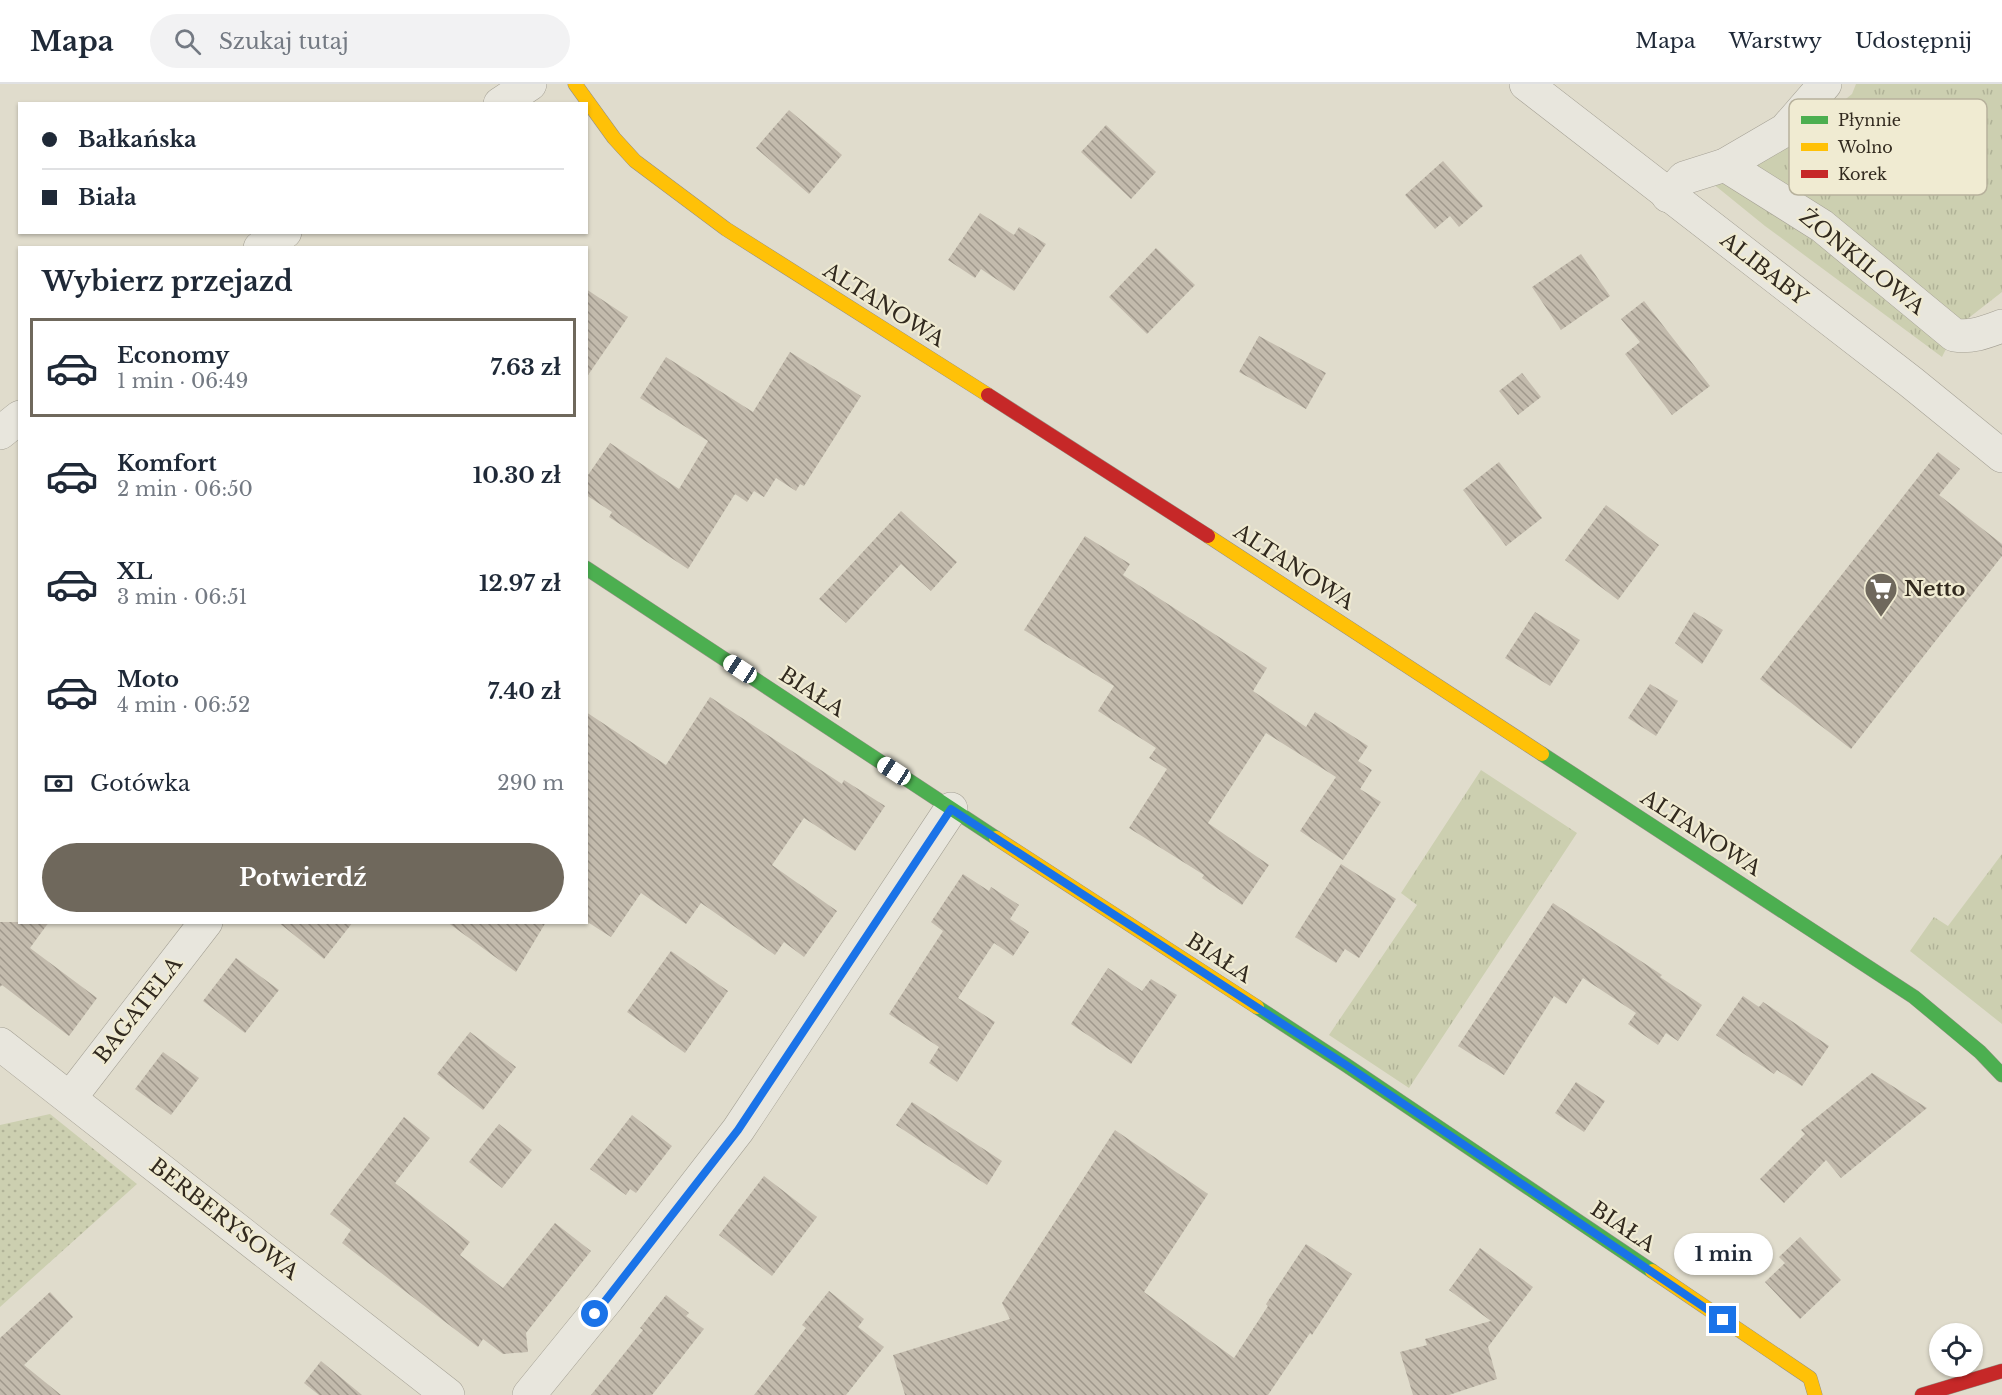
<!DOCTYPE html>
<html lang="pl">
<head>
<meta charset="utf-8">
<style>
	body { margin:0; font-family:"Libre Baskerville",serif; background:#f2f2f3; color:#1f2937; height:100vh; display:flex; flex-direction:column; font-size:22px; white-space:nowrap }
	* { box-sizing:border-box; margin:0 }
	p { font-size:20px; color:#747a83 }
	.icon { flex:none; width:33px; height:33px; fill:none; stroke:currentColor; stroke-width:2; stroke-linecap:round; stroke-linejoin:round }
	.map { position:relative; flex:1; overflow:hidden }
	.sheet { position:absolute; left:18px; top:162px; width:570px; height:678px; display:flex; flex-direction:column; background:#fff; border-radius:0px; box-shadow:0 2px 4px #0004 }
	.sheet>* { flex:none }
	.hud { position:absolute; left:18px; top:18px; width:570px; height:132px; border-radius:0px; box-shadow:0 2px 4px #0004; display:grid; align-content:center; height:132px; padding:0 24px; background:#fff }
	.tools { position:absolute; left:1929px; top:1239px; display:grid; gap:12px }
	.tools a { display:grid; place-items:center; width:54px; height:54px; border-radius:50%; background:#fff; box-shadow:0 2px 4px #0004; font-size:30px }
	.end { position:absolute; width:27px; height:27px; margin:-14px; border:8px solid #1a73e8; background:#fff; box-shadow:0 0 0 3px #fff }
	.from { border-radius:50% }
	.bubble { position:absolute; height:42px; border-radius:21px; background:#fff; box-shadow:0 2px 4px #0004; font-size:20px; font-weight:800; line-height:42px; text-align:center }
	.car { position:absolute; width:18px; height:36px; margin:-18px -9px; border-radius:8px; box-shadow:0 0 4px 2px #0007; background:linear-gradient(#fff 24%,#345 0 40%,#fff 0 76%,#345 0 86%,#fff 0) }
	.hud b { display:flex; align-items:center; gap:21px; height:57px; font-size:22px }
	.hud b+b { border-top:2px solid #e0e1e3 }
	.hud i { width:15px; height:15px; background:#1f2937 }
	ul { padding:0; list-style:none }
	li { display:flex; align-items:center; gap:18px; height:99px; margin:0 12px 9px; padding:0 12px; border:3px solid transparent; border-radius:0px }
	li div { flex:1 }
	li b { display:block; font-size:22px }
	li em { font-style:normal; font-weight:800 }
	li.current { border-color:#6f685c }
	li>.icon { width:54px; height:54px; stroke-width:1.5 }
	h2 { padding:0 24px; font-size:27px; line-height:72px }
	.pay { display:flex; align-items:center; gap:15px; height:66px; padding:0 24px; font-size:22px }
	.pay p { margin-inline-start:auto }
	.action { display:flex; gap:12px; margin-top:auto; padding:12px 24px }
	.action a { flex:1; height:69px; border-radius:36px; background:#6f685c; color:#fff; font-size:24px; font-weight:800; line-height:69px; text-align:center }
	header { display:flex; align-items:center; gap:36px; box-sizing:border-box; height:84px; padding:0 30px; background:#fff; border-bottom:2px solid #e0e1e3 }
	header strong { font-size:28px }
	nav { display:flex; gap:33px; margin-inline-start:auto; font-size:21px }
	.search { width:420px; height:54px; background:#f2f2f3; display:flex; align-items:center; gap:15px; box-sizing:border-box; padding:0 21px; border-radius:33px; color:#747a83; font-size:22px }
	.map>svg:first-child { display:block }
	.grass { fill:url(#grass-tufts) }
	.garden { fill:url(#garden-dots) }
	.building { fill:url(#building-back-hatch) }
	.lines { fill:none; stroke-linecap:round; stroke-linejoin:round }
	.street-casing { stroke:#a5a195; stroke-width:34 }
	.fast-casing { stroke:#959085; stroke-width:15 }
	.slow-casing { stroke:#959085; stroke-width:15 }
	.jam-casing { stroke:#959085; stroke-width:15 }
	.street { stroke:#e8e6dd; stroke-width:33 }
	.fast { stroke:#4caf50; stroke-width:14 }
	.slow { stroke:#ffc107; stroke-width:14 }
	.jam { stroke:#c62828; stroke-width:14 }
	.route { stroke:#1a73e8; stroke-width:8 }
	.labels { text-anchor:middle; stroke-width:4.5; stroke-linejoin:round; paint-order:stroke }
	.street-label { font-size:21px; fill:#322a1f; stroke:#f0ebd2 }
	.poi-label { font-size:21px; font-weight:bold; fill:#322a1f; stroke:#f0ebd2; text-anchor:start }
	.key { fill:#f0ebd2; stroke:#b7b19c; stroke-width:1.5 }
	.key-label { font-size:16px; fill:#322a1f }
</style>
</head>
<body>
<header>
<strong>Mapa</strong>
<div class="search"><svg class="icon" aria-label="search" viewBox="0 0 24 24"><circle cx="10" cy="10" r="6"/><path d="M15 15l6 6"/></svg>Szukaj tutaj</div>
<nav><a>Mapa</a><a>Warstwy</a><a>Udostępnij</a></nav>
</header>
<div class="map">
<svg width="2002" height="1311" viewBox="0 0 2002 1311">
	<defs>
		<pattern id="grass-tufts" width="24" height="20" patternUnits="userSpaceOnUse" patternTransform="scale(1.5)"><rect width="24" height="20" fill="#cccfb0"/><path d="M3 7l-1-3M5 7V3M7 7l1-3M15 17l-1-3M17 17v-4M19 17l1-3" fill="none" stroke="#b0b297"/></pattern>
		<pattern id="garden-dots" width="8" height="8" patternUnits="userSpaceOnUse" patternTransform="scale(1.5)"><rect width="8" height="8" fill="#cccfb0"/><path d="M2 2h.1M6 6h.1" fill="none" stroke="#b0b297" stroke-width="1.8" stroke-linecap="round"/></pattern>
		<pattern id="building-back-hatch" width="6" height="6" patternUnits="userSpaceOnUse" patternTransform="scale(1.5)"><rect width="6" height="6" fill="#c3bbad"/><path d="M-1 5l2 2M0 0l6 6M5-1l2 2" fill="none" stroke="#9f988c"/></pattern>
	</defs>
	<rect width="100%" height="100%" fill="#e0dccc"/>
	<g class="grass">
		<path d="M1856 0H2002V208L1957 243 1942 273 1765 142 1712 99 1801 51 1852 10Z"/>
		<path d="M1481 686 1577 749 1409 1004 1329 951 1417 821 1401 809Z"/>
		<path d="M2002 770V940L1910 867 1934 833 1948 842Z"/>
	</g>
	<path class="garden" d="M50 1030 137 1100 0 1223V1041Z"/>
	<g class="building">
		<path d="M789 26 842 71 809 110 756 64Z"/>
		<path d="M1106 41 1156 88 1131 115 1081 68Z"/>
		<path d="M1443 77 1483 122 1459 143 1450 132 1435 145 1405 111Z"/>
		<path d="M980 129 1014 151 1019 143 1046 160 1014 207 981 185 975 194 948 176Z"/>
		<path d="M1156 164 1195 201 1147 250 1109 213Z"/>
		<path d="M1581 170 1610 212 1561 246 1532 203Z"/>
		<path d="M586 205 628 233 586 294Z"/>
		<path d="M1644 217 1710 302 1672 331 1625 270 1640 258 1621 235Z"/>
		<path d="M1259 252 1326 289 1306 325 1239 288Z"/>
		<path d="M790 268 861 312 804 402 800 400 796 407 776 394 764 413 754 407 747 418 735 410 688 485 609 433 612 428 586 411V394L610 359 679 405 708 357 640 314 666 273 753 328Z"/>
		<path d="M1522 289 1541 313 1518 331 1499 307Z"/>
		<path d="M1938 368 1960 385 1939 411 2002 460V472L1851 665 1760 595Z"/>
		<path d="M1499 378 1542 434 1506 462 1463 406Z"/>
		<path d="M1606 421 1659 461 1618 516 1565 476Z"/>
		<path d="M901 427 957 478 931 507 901 480 846 539 819 515Z"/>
		<path d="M1085 452 1130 480 1123 491 1267 584 1253 607 1306 643 1315 628 1368 662 1358 677 1372 686 1360 705 1381 718 1343 776 1300 747 1336 693 1266 649 1208 739 1269 781 1242 821 1202 794 1204 791 1129 744 1167 685 1149 674 1156 664 1098 627 1114 602 1024 546Z"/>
		<path d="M1535 528 1580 556 1550 602 1505 574Z"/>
		<path d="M1694 528 1723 546 1702 580 1675 559Z"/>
		<path d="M1650 600 1678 617 1656 652 1628 634Z"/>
		<path d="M710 613 842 700 844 696 885 722 855 767 804 734 772 781 837 827 804 873 784 858 775 871 701 819 686 840 641 809 611 853 586 837V628L666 681Z"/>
		<path d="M1341 780 1396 815 1359 874 1345 865 1336 879 1295 853Z"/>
		<path d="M963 790 989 807 991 803 1019 821 1010 835 1029 848 1013 872 994 859 958 914 995 938 957 998 929 979 939 963 889 930 943 847 931 838Z"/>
		<path d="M1553 819 1662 891 1660 893 1702 921 1678 957 1666 949 1658 961 1628 940 1636 929 1583 894 1566 920 1554 912 1504 991 1458 962Z"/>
		<path d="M0 838H49L30 864 97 914 69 952 2 901 0 903Z"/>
		<path d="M278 838H353L324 875Z"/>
		<path d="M447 838H546L516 888Z"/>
		<path d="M671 867 728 907 685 969 627 928Z"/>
		<path d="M236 874 279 906 245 949 203 917Z"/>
		<path d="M1108 884 1142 907 1151 895 1177 911 1131 980 1071 940Z"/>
		<path d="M1743 912 1759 923 1763 918 1829 962 1802 1002 1777 986 1774 990 1716 951Z"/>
		<path d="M470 948 516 983 483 1026 437 990Z"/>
		<path d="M163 968 199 994 171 1031 135 1005Z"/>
		<path d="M1872 989 1927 1024 1841 1094 1826 1076 1784 1119 1760 1095 1805 1050 1801 1046Z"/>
		<path d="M1576 998 1605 1017 1584 1048 1555 1029Z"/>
		<path d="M912 1018 1002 1077 987 1101 896 1041Z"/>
		<path d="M632 1031 672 1062 636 1109 630 1105 626 1111 590 1085Z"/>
		<path d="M404 1033 430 1054 395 1099 470 1158 460 1171 503 1204 555 1139 591 1167 526 1249 528 1268 503 1270 483 1255 478 1263 342 1159 351 1146 330 1130Z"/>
		<path d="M499 1040 532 1066 502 1104 469 1078Z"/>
		<path d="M1115 1046 1208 1110 1144 1208 1234 1274 1268 1222 1266 1220 1306 1160 1352 1190 1312 1251 1310 1249 1268 1311H905L893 1271 1010 1235 1002 1219Z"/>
		<path d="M764 1092 817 1133 772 1192 719 1151Z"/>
		<path d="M1800 1153 1841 1196 1800 1235 1765 1198 1785 1179 1779 1173Z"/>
		<path d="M1480 1164 1533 1203 1488 1263 1497 1295 1449 1311H1413L1400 1268 1427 1261 1425 1255 1491 1237 1449 1206Z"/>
		<path d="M829 1207 864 1235 858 1243 884 1263 846 1311H754L806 1244 802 1241Z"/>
		<path d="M50 1208 73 1233 24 1281 61 1311H0V1254Z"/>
		<path d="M666 1211 689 1229 686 1232 704 1245 652 1311H591L643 1246 640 1244Z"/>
		<path d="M321 1277 362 1311H319L304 1299Z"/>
	</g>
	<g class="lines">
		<g class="street-casing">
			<g id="street">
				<path d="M1526 0 1911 298 2002 372"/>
				<path d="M500 20 530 0"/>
				<path d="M1725 81 1822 142 1954 251C1971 254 1986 248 2002 242"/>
				<path d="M1668 112 1684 94 1725 81 1785 46 1825 0"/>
				<path d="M260 164 285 148"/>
				<path d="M0 349 20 333"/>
				<path d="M0 960 448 1311"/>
				<path d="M70 1014 206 838"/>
				<path d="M529 1311 608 1214 738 1046 951 725"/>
			</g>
		</g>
		<g class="fast-casing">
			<g id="fast">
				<path d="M586 484 996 754"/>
				<path d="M1542 670 1914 913 1980 968 2002 991"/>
				<path d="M1257 923 1346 981 1652 1187"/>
			</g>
		</g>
		<g class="slow-casing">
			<g id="slow">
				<path d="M575 0 614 54 635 77 726 145 988 311"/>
				<path d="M1208 452 1542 670"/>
				<path d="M996 754 1257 923"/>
				<path d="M1652 1187 1810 1294 1815 1311"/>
			</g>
		</g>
		<g class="jam-casing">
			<g id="jam">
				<path d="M988 311 1208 452"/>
				<path d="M1922 1311 2002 1287"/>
			</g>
		</g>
		<use href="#street" class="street"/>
		<use href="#fast" class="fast"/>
		<use href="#slow" class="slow"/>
		<use href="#jam" class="jam"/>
	</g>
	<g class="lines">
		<path class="route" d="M595 1230 738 1046 951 725 1346 981 1723 1236"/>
	</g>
	<defs>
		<g id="supermarket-pin" transform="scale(1.725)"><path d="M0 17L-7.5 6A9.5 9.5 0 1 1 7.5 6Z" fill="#6f685c" stroke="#f0ebd2"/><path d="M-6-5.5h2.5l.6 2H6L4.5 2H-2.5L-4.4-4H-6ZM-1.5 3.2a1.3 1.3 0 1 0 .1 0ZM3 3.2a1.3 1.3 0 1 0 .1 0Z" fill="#fff"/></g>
	</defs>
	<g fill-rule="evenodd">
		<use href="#supermarket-pin" x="1881" y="505"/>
	</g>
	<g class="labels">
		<g class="street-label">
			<text transform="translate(1862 178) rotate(39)" y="7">ŻONKILOWA</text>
			<text transform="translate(1764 185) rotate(38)" y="7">ALIBABY</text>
			<text transform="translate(884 221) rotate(32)" y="7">ALTANOWA</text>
			<text transform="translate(1294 483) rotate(33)" y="7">ALTANOWA</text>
			<text transform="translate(812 608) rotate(33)" y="7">BIAŁA</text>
			<text transform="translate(1701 749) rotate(33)" y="7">ALTANOWA</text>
			<text transform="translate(1219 874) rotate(33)" y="7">BIAŁA</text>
			<text transform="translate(138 926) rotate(-52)" y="7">BAGATELA</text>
			<text transform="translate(224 1135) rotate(38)" y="7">BERBERYSOWA</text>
			<text transform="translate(1623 1143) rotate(34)" y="7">BIAŁA</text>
		</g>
		<g class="poi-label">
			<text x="1904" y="512">Netto</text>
		</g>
	</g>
	<rect x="1789" y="15" width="198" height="96" rx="9" class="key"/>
	<rect x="1801" y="32" width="27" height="8" fill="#4caf50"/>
	<rect x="1801" y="59" width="27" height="8" fill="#ffc107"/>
	<rect x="1801" y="86" width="27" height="8" fill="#c62828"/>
	<g class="key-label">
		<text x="1838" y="42">Płynnie</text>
		<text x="1838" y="69">Wolno</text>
		<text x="1838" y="96">Korek</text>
	</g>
</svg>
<div class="tools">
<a><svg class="icon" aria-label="locate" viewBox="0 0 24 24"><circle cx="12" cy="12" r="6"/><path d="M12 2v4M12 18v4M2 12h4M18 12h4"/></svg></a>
</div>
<i class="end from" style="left:595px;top:1230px"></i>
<i class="end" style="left:1723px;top:1236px"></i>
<div class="bubble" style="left:1674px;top:1149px;width:99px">1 min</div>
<i class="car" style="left:740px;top:585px;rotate:303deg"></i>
<i class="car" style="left:894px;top:687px;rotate:303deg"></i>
<div class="hud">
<b><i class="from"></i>Bałkańska</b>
<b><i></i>Biała</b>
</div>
<section class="sheet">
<h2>Wybierz przejazd</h2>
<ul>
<li class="current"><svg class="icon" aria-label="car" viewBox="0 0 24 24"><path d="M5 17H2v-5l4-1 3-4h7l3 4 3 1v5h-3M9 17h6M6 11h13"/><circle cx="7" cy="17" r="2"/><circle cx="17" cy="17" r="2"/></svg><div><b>Economy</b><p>1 min · 06:49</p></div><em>7.63 zł</em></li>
<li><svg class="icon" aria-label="car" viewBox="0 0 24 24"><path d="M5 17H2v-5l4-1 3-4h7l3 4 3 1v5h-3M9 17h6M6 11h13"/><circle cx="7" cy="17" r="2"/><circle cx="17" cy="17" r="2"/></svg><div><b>Komfort</b><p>2 min · 06:50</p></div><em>10.30 zł</em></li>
<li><svg class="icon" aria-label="car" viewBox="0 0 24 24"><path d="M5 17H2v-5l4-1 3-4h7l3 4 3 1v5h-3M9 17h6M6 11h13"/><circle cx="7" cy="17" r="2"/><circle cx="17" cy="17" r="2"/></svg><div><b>XL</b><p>3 min · 06:51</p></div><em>12.97 zł</em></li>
<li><svg class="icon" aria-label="car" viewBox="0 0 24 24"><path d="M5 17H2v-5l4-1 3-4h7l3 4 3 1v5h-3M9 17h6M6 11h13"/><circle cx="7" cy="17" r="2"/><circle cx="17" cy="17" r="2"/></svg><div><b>Moto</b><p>4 min · 06:52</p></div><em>7.40 zł</em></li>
</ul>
<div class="pay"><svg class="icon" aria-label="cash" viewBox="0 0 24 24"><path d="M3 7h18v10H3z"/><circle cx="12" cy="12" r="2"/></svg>Gotówka<p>290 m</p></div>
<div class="action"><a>Potwierdź</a></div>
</section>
</div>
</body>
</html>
